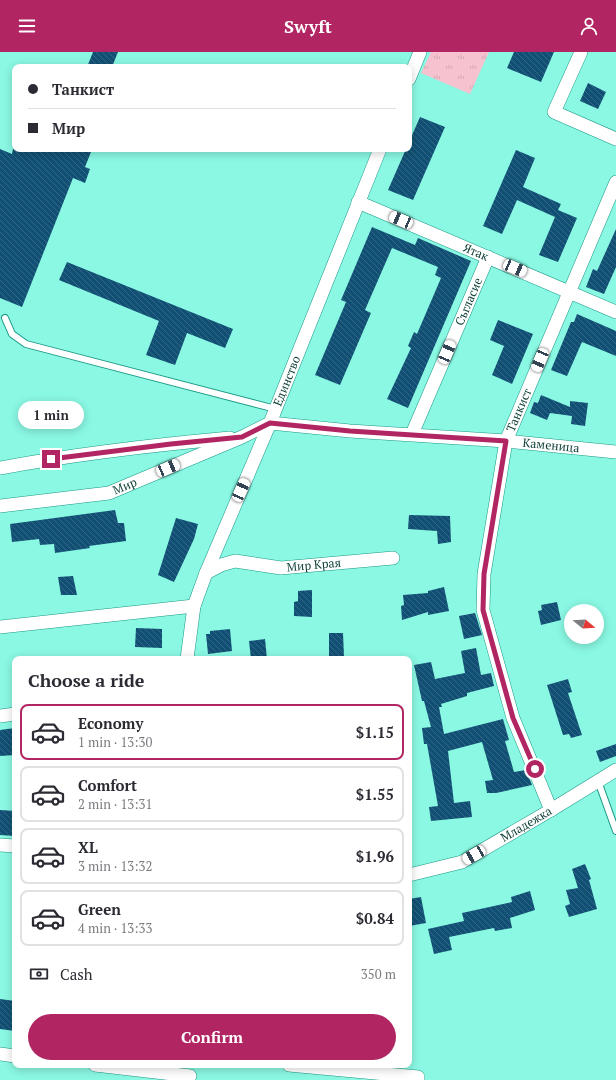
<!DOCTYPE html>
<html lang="en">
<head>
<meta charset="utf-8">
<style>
	body { margin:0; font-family:"PT Serif",serif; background:#f7f7f7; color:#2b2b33; height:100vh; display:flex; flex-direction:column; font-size:15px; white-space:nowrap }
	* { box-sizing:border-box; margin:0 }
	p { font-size:13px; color:#7c7c81 }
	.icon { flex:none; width:22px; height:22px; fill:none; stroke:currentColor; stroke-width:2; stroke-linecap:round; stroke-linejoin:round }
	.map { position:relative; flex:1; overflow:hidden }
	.side { position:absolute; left:12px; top:604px; width:400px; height:412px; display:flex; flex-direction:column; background:#fff; border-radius:8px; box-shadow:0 2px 10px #0003 }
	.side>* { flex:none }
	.banner { position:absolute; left:12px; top:12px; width:400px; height:88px; border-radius:8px; box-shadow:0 2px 10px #0003; display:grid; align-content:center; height:88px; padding:0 16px; background:#fff }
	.needle { width:26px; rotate:108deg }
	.tools { position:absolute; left:564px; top:552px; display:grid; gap:8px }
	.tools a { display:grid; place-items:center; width:40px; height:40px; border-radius:50%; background:#fff; box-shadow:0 2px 10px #0003; font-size:20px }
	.end { position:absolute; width:18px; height:18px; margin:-9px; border:5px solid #b12562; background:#fff; box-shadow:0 0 0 2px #fff }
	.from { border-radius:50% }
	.bubble { position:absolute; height:28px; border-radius:14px; background:#fff; box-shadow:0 2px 10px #0003; font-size:13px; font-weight:600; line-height:28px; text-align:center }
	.car { position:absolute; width:12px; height:24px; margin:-12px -6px; border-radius:5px; box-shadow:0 0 3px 1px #0007; background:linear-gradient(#fff 24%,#345 0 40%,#fff 0 76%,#345 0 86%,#fff 0) }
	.banner b { display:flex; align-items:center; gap:14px; height:38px; font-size:15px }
	.banner b+b { border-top:1px solid #e1e1e2 }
	.banner i { width:10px; height:10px; background:#2b2b33 }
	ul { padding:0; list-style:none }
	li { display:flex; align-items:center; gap:12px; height:56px; margin:0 8px 6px; padding:0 8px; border:2px solid #e1e1e2; border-radius:8px }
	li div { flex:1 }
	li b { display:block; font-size:15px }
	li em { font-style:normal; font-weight:600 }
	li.active { border-color:#b12562 }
	li>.icon { width:36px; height:36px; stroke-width:1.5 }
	h2 { padding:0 16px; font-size:18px; line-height:48px }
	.pay { display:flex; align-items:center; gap:10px; height:44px; padding:0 16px; font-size:15px }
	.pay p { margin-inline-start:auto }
	.cta { display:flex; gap:8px; margin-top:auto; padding:8px 16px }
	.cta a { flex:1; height:46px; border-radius:24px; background:#b12562; color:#fff; font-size:16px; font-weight:600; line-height:46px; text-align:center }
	header { display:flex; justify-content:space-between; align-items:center; height:52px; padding:0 16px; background:#b12562; color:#fff; font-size:18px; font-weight:600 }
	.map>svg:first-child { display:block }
	.grass { fill:url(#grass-tufts) }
	.building { fill:url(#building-back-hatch) }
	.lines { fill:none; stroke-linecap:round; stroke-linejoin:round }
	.lane-casing { stroke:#199986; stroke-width:8 }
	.street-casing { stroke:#199986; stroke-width:14 }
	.lane { stroke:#fff; stroke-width:6 }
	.street { stroke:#fff; stroke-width:13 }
	.route { stroke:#b12562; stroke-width:5 }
	.labels { text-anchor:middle; stroke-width:4; stroke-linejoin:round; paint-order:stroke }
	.street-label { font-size:12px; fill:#104139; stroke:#8af8e3 }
</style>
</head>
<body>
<header><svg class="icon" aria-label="menu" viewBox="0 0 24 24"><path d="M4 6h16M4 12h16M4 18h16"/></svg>Swyft<svg class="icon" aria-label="person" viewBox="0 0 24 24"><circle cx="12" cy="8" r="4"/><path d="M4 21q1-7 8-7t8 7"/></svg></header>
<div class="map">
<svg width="616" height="1028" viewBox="0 0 616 1028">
	<defs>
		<pattern id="grass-tufts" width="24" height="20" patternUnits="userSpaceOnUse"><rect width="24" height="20" fill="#f6c2d0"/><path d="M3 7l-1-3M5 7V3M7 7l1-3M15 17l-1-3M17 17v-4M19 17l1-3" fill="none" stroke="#d2a8b3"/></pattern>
		<pattern id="building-back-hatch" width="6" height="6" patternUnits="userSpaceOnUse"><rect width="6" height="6" fill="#115074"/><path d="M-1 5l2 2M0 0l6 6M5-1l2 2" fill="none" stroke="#326884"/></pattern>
	</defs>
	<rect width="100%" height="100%" fill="#8af8e3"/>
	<path class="grass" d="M431 0H489L470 42 421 21Z"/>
	<g class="building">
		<path d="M93 0H118L112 15H87Z"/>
		<path d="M514 0H554L541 30 507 16Z"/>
		<path d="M588 31 606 40 598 57 580 49Z"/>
		<path d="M420 65 445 75 413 148 388 138 406 97H409V90Z"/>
		<path d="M0 97 12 102 13 97H84L91 100 85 115 90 117 85 131 73 126 22 255 0 246Z"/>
		<path d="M516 98 535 106 523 135 561 152 558 158 577 166 558 210 539 203 555 165 517 148 502 182 483 174Z"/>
		<path d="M372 175 415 193 418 186 471 209 408 356 387 347 411 296 408 294 414 280 417 282 441 226 435 223 438 215 392 196 365 258 371 261 340 333 315 323 346 250 341 248Z"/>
		<path d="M616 177V215L604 242 586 235 593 217 597 219Z"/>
		<path d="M67 210 233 277 225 296 187 281 175 313 146 303 159 269 59 228Z"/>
		<path d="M577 262 616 279V304L582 290 567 324 551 318 571 270H574Z"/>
		<path d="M498 268 533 282 512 332 492 323 504 294 490 288Z"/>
		<path d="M541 343 570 355V349L588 351 585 374 571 372 572 364 550 361 547 368 530 361 534 350 538 351Z"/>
		<path d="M115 458 118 471H124L126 489 89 494 90 496 55 501 54 492 40 493 39 487 12 490 10 472Z"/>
		<path d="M409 463 450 464 451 490 438 492 437 479 408 477Z"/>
		<path d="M176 466 198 472 194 487 174 530 158 523Z"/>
		<path d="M73 524 77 543H61L58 525Z"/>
		<path d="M444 535 449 559 428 563V560L402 568 401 554 404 553 403 543 428 541V539Z"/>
		<path d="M312 538V565L294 564V550L298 549V539Z"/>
		<path d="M557 550 561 568 541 573 538 559 542 558 541 553Z"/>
		<path d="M475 561 482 583 464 587 459 564Z"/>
		<path d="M136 576 162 577V596L135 595Z"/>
		<path d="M230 577 232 599 208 602 206 582H210V579Z"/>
		<path d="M329 581H343L344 605 329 606Z"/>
		<path d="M265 587 267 607H251L249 589Z"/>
		<path d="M476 596 481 623 491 621 494 634 467 641V644L441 652 442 655H439L444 682 503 667 509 688 505 689 514 720 526 718 532 733 496 741H487L485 729 493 728 482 690 448 699 454 751 470 749 472 765 431 769 429 755 438 754 427 692H424L422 676 431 675 424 649H422L414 613 431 610 435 627 465 621 461 599Z"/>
		<path d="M568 627 572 640 568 641 582 683 571 686 569 682 563 683 547 633Z"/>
		<path d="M15 676V703L0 704V678Z"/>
		<path d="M616 692V704L600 710 596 699Z"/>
		<path d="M0 758 15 759V784L0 783Z"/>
		<path d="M585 812 591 827 589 828 597 857 569 865 565 854 570 852 566 838 578 836 572 817Z"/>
		<path d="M530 839 535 858 510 866 512 876 495 879 494 876 449 885 452 898 434 902 428 877 464 869 462 861 512 850 511 845Z"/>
		<path d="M421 845 426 871 409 874V847Z"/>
		<path d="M0 947 15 949V979L0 977Z"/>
	</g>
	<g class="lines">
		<g class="lane-casing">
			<g id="lane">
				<path d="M5 266 12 282 26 292 276 357"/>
				<path d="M598 729 616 779"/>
			</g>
		</g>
		<g class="street-casing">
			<g id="street">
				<path d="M581 0 554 60 616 87"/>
				<path d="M409 27 420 0"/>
				<path id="s1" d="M358 150 616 260"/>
				<path id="s2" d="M270 371 350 379 506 389 616 400"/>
				<path id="s3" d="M412 382 488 205"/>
				<path d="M0 416C76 402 153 393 230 386"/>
				<path id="s4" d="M0 454 109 441 242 385 270 371"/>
				<path id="s5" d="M206 521 221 513 235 509 281 516 393 506"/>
				<path d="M0 575 194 554"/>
				<path id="s6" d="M187 607 194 554 206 521 270 371 380 97"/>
				<path d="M0 664 15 662"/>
				<path id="s7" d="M551 758 513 666 483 558 484 522 506 389 616 130"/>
				<path d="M0 793 15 794"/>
				<path id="s8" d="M409 823 462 810 551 758 616 718"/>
				<path d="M0 1002 15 1004"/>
				<path d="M95 1013 190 1024"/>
				<path d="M289 1013 418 1025V1028"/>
			</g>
		</g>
		<use href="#lane" class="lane"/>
		<use href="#street" class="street"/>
	</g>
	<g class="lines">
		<path class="route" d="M51 407 171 392 242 385 270 371 350 379 506 389 484 522 483 558 513 666 535 717"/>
	</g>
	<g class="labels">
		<g class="street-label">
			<text dy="4" stroke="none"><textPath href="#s1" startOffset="128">Ятак</textPath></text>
			<text dy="4" stroke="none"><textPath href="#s3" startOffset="144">Съгласие</textPath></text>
			<text dy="4" stroke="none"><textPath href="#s6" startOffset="297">Единство</textPath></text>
			<text dy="4" stroke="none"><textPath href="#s7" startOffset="416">Танкист</textPath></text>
			<text dy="4" stroke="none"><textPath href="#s2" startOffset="282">Каменица</textPath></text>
			<text dy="4" stroke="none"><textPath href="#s4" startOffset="127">Мир</textPath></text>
			<text dy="4" stroke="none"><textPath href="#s5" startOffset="111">Мир Края</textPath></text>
			<text dy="4" stroke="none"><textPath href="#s8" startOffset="129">Младежка</textPath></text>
		</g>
	</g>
</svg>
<div class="tools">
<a><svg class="needle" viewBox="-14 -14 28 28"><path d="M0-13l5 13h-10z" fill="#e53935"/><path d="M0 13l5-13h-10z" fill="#7c7c81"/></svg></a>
</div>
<i class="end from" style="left:535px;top:717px"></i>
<i class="end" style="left:51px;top:407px"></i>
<div class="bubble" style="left:18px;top:349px;width:66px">1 min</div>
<i class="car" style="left:401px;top:168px;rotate:293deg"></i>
<i class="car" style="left:515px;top:216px;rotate:113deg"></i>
<i class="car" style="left:447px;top:300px;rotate:23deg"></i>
<i class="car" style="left:540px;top:308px;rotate:203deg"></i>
<i class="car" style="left:168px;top:416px;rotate:67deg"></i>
<i class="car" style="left:241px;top:438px;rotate:24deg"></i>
<i class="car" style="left:474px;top:803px;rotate:240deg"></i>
<div class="banner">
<b><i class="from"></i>Танкист</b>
<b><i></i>Мир</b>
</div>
<section class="side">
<h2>Choose a ride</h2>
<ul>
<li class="active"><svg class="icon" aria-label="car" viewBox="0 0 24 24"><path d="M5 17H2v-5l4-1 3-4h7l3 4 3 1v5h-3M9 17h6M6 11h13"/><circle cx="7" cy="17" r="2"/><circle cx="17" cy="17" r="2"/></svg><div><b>Economy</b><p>1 min · 13:30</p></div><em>$1.15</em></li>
<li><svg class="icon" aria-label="car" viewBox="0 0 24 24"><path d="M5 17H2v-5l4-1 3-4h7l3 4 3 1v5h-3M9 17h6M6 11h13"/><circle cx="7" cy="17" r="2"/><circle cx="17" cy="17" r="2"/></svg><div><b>Comfort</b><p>2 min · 13:31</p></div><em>$1.55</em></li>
<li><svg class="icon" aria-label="car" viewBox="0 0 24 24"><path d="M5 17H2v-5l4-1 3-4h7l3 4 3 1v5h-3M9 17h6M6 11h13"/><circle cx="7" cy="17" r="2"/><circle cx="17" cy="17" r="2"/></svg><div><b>XL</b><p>3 min · 13:32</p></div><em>$1.96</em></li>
<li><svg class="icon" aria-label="car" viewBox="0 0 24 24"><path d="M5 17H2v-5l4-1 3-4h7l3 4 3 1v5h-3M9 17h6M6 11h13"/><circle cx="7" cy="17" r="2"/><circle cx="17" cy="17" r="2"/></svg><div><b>Green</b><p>4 min · 13:33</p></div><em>$0.84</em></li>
</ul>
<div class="pay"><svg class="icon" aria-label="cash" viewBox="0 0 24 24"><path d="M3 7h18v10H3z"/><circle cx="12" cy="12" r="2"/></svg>Cash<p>350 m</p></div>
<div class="cta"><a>Confirm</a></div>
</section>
</div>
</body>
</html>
